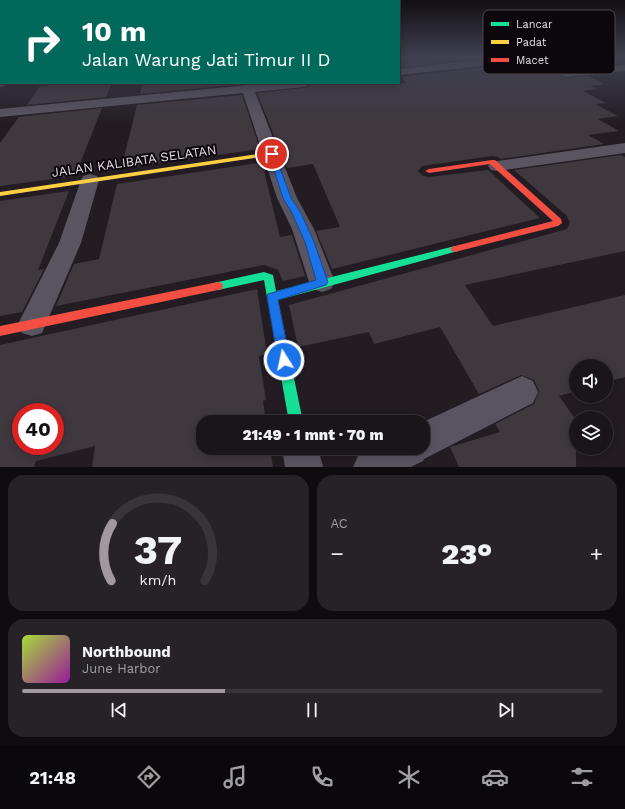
<!DOCTYPE html>
<html lang="id">
<meta charset="utf-8">
<style>
:root{--surface:#1a151a;--page:#272227;--text:#f1f3f6;--muted:#9f9fa2;--line:#383439;--accent:#a198a0}
body{margin:0;font-family:"Work Sans",sans-serif;background:var(--page);color:var(--text);height:100vh;display:flex;flex-direction:column;font-size:15px;white-space:nowrap}
*{box-sizing:border-box;margin:0}
p{font-size:13px;color:var(--muted)}
.icon{flex:none;width:22px;height:22px;fill:none;stroke:currentColor;stroke-width:2;stroke-linecap:round;stroke-linejoin:round}
.map{position:relative;height:467px;overflow:hidden}
.drawer{display:flex;flex-direction:column;gap:8px;padding:8px;background:#0e0c0e;flex:1}
.drawer>*{flex:none}
.banner{position:absolute;left:0px;top:0px;width:400px;height:84px;box-shadow:0 2px 10px #0003,0 0 0 1px var(--line);background:#00695c;color:#fff;overflow:hidden}
.tools{position:absolute;left:569px;top:359px;display:grid;gap:8px}
.tools a{display:grid;place-items:center;width:44px;height:44px;border-radius:50%;background:var(--surface);box-shadow:0 2px 10px #0003,0 0 0 1px var(--line);font-size:20px}
.speed{position:absolute;left:12px;top:403px;display:flex;gap:8px;font-size:20px;font-weight:700;text-align:center}
.speed>*{display:grid;place-content:center;width:52px;height:52px;border-radius:50%;background:var(--surface);box-shadow:0 2px 10px #0003,0 0 0 1px var(--line);line-height:1}
.speed .limit{border:6px solid #d22;background:#fff;color:#111}
.pin{position:absolute;display:grid;place-items:center;width:34px;height:34px;color:#fff;margin:-17px;border:2px solid #fff;border-radius:50%;box-shadow:0 1px 4px #0007}
.me{position:absolute;width:44px;margin:-22px;rotate:350deg;stroke-linejoin:round;filter:drop-shadow(0 0 3px #0008)}
.turn{display:flex;align-items:center;gap:14px;height:84px;padding:0 16px;font-size:18px}
.turn .icon{width:52px;height:52px;stroke-width:2.5}
.turn b{display:block;font-size:28px;line-height:34px}
.big{font-size:30px;font-weight:800;line-height:1.1}
.drawer .tile{flex:1;display:flex;flex-direction:column;justify-content:center;gap:6px;min-width:0;padding:0 14px;border-radius:16px;background:var(--page)}
.drawer .dial{align-items:center;gap:0}
.dial svg{height:104px;overflow:visible;fill:none;stroke:var(--line);stroke-width:7;stroke-linecap:round;text-anchor:middle}
.dial text{fill:var(--text);stroke:none}
.song{display:flex;align-items:center;gap:12px}
.cover{width:48px;height:48px;border-radius:6px;background:linear-gradient(135deg,hsl(80 70% 55%),hsl(300 70% 35%))}
.played{height:4px;border-radius:2px;background:linear-gradient(90deg,var(--accent) 35%,var(--line) 35%)}
.keys{display:flex;justify-content:space-around;direction:ltr}
.heat{display:flex;justify-content:space-between;align-items:center;font-size:22px;direction:ltr}
.drawer .tiles{flex:1;display:grid;gap:8px;grid-template-columns:1fr 1fr}
.tile:last-child{grid-column:span 2}
.trip{position:absolute;left:196px;top:415px;width:234px;height:40px;border-radius:16px;background:var(--surface);box-shadow:0 2px 10px #0003,0 0 0 1px var(--line);font-weight:800;line-height:40px;text-align:center}
.tabs{display:flex;height:64px;justify-content:space-around;align-items:center;background:#0a080a;color:var(--muted)}
.tabs .icon{width:28px;height:28px}
.tabs .current{color:var(--accent)}
.tabs b{font-size:18px;color:var(--text)}
.map>svg:first-child{display:block}
.building{fill:#3f383e;fill-rule:evenodd}
.lines{fill:none;stroke-linecap:round;stroke-linejoin:round}
.street{fill:#595460;fill-rule:evenodd}
.fast{fill:#16e098;fill-rule:evenodd}
.slow{fill:#ffcf43;fill-rule:evenodd}
.jam{fill:#f24e42;fill-rule:evenodd}
.route{fill:#1a73e8;stroke:#114b97}
.labels{text-anchor:middle;dominant-baseline:central;stroke-width:4;stroke-linejoin:round;paint-order:stroke}
.street-label{font-size:13px;fill:#e5dbe4;stroke:#0c070c}
.key{fill:#0c070c;stroke:#4d474d;stroke-width:1}
.key-label{font-size:11px;fill:#e5dbe4}
</style>
<div class="map">
<svg width="625" height="467" viewBox="0 0 625 467">
<rect width="100%" height="100%" fill="#231c23"/>
<g class="building">
<path d="M399 57H488L407 67Z"/>
<path d="M546 57 571 69 561 71 558 74 562 77 566 78 588 76 604 84 590 86 598 89 583 91 606 103 595 104 618 116 598 119 619 131 588 135 604 144 501 159 498 157 492 156 422 166 418 171 423 176 429 177 488 170 540 218 332 269 316 231 340 227 313 164 287 168 257 93 303 88 308 87 310 83H406L401 77 539 61Z"/>
<path d="M75 83H112L106 97 27 105 40 86Z"/>
<path d="M164 83H253L140 94 142 85Z"/>
<path d="M242 95 260 149 121 169 137 105Z"/>
<path d="M102 108 75 176 0 186V143L19 117Z"/>
<path d="M621 155 625 157V251L465 285 493 326 625 295V377L606 382V366H576V391L559 396 576 420V467H459L450 447 500 432 495 424 534 404 539 391 534 380 521 375 479 394 440 327 374 344 369 332 298 347 289 305 567 229 570 222 566 215 514 170Z"/>
<path d="M264 162 267 170 264 171 280 237 292 235 305 276 283 281 278 270 264 265 56 306 74 264 99 259 117 184Z"/>
<path d="M69 191 38 270 44 269 22 312 0 316V201Z"/>
<path d="M257 289 267 354 259 356 266 400 263 401 266 422H203V448H270L273 467H92L95 446 36 461 34 467H0V345ZM21 412H55V446H21Z"/>
</g>
<g class="lines">
<g class="street">
<path d="M505 57H544L539 60 399 75V69Z"/>
<path d="M625 65V71L566 77 562 76 560 74 562 72 566 71Z"/>
<path d="M0 79 1 83H7L5 86 0 87Z"/>
<path d="M269 83H309L307 86 303 87 255 92 297 198 314 229 335 282 331 289 322 292 313 289 309 282 292 229 277 198 243 93 0 117V109Z"/>
<path d="M625 143V153L497 171 491 170 488 166 491 162 497 161Z"/>
<path d="M90 174 97 176 99 180 81 243 42 333 32 336 22 333 18 324 59 243 81 180 83 176Z"/>
<path d="M522 376 533 381 538 392 533 403 424 459 423 461 411 467H353L359 454 371 448H423V422Z"/>
<path d="M282 448H318L323 467H285Z"/>
</g>
<path class="fast" d="M455 246 458 247 460 249 458 251 278 300 303 422H289L264 280 218 290 214 289 213 286 214 283 218 282 264 272 273 275 276 291Z"/>
<path class="slow" d="M272 152 274 153V155L0 196V192Z"/>
<g class="jam">
<path d="M492 160H495L561 219 562 223 558 226 455 252 452 251 450 249 452 247 455 246 553 221 490 164 429 173 425 171 429 169Z"/>
<path d="M218 282 222 283 223 286 222 289 218 290 0 336V326Z"/>
</g>
</g>
<linearGradient id="sky" x2="0" y2="1"><stop stop-color="#130f13"/><stop offset="0.46" stop-color="#3f4050"/><stop offset="1" stop-color="#3f4050" stop-opacity="0"/></linearGradient>
<rect width="625" height="123" fill="url(#sky)"/>
<path class="route" d="M272 152 275 154 291 198 301 213 314 242 328 282 326 285 278 300 290 360 288 364 284 365 279 364 278 360 267 297 268 294 316 280 305 242 292 213 283 198 269 154Z"/>
<g class="labels">
<g class="street-label">
<text transform="translate(134 161) rotate(-8)">JALAN KALIBATA SELATAN</text>
</g>
</g>
<rect x="483" y="10" width="132" height="64" rx="6" class="key"/>
<rect x="491" y="22" width="18" height="4" fill="#16e098"/>
<rect x="491" y="40" width="18" height="4" fill="#ffcf43"/>
<rect x="491" y="58" width="18" height="4" fill="#f24e42"/>
<g class="key-label">
<text x="516" y="28">Lancar</text>
<text x="516" y="46">Padat</text>
<text x="516" y="64">Macet</text>
</g>
</svg>
<div class="tools">
<a><svg class="icon" aria-label="sound" viewBox="0 0 24 24"><path d="M4 9h4l5-4v14l-5-4H4zM17 9q2 3 0 6"/></svg></a>
<a><svg class="icon" aria-label="layers" viewBox="0 0 24 24"><path d="M12 4l9 5-9 5-9-5zM3 14l9 5 9-5"/></svg></a>
</div>
<div class="speed"><div class="limit">40</div></div>
<div class="pin" style="left:272px;top:154px;background:#d93025"><svg class="icon" aria-label="arrive" viewBox="0 0 24 24"><path d="M6 21V4h12l-3 4 3 4H6"/></svg></div>
<svg class="me" style="left:284px;top:360px" viewBox="-20 -20 40 40"><circle r="17" fill="#1a73e8" stroke="#fff" stroke-width="3"/><path d="M0-11L8 9 0 5-8 9z" fill="#fff"/></svg>
<div class="trip">21:49 · 1 mnt · 70 m</div>
<div class="banner">
<div class="turn"><svg class="icon" aria-label="right" viewBox="0 0 24 24"><path d="M7 20v-9h11M14 6l5 5-5 5"/></svg><div><b>10 m</b>Jalan Warung Jati Timur II D</div></div>
</div>
</div>
<section class="drawer">
<div class="tiles">
<div class="tile dial"><svg viewBox="0 0 100 80">
<path d="M14 69A42 42 0 1 1 86 69"/>
<path d="M14 69A42 42 0 0 1 15 25" stroke="#a198a0"/>
<text x="50" y="56" font-size="32" font-weight="700">37</text>
<text x="50" y="72" font-size="11">km/h</text>
</svg></div>
<div class="tile"><p>AC</p>
<div class="heat"><a>−</a><b class="big">23°</b><a>+</a></div>
</div>
<div class="tile">
<div class="song"><i class="cover"></i><div><b>Northbound</b><p>June Harbor</p></div></div>
<div class="played"></div>
<div class="keys"><svg class="icon" aria-label="previous" viewBox="0 0 24 24"><path d="M18 5L8 12l10 7zM5 5v14"/></svg><svg class="icon" aria-label="pause" viewBox="0 0 24 24"><path d="M8 5v14M16 5v14"/></svg><svg class="icon" aria-label="next" viewBox="0 0 24 24"><path d="M6 5l10 7-10 7zM19 5v14"/></svg></div>
</div>
</div>
</section>
<nav class="tabs">
<b>21:48</b>
<svg class="icon current" aria-label="directions" viewBox="0 0 24 24"><path d="M12 3l9 9-9 9-9-9zM9 14v-3h6M13 9l2 2-2 2"/></svg>
<svg class="icon" aria-label="music" viewBox="0 0 24 24"><path d="M9 18V5l10-2v13"/><circle cx="6" cy="18" r="3"/><circle cx="16" cy="16" r="3"/></svg>
<svg class="icon" aria-label="phone" viewBox="0 0 24 24"><path d="M5 4h4l2 5-3 2q2 4 5 5l2-3 5 2v4C11 20 4 13 5 4z"/></svg>
<svg class="icon" aria-label="climate" viewBox="0 0 24 24"><path d="M12 3v18M4 7l16 10M4 17L20 7"/></svg>
<svg class="icon" aria-label="car" viewBox="0 0 24 24"><path d="M5 17H2v-5l4-1 3-4h7l3 4 3 1v5h-3M9 17h6M6 11h13"/><circle cx="7" cy="17" r="2"/><circle cx="17" cy="17" r="2"/></svg>
<svg class="icon" aria-label="filters" viewBox="0 0 24 24"><path d="M4 7h16M4 17h16"/><circle cx="9" cy="7" r="2"/><circle cx="15" cy="17" r="2"/></svg>
</nav>
